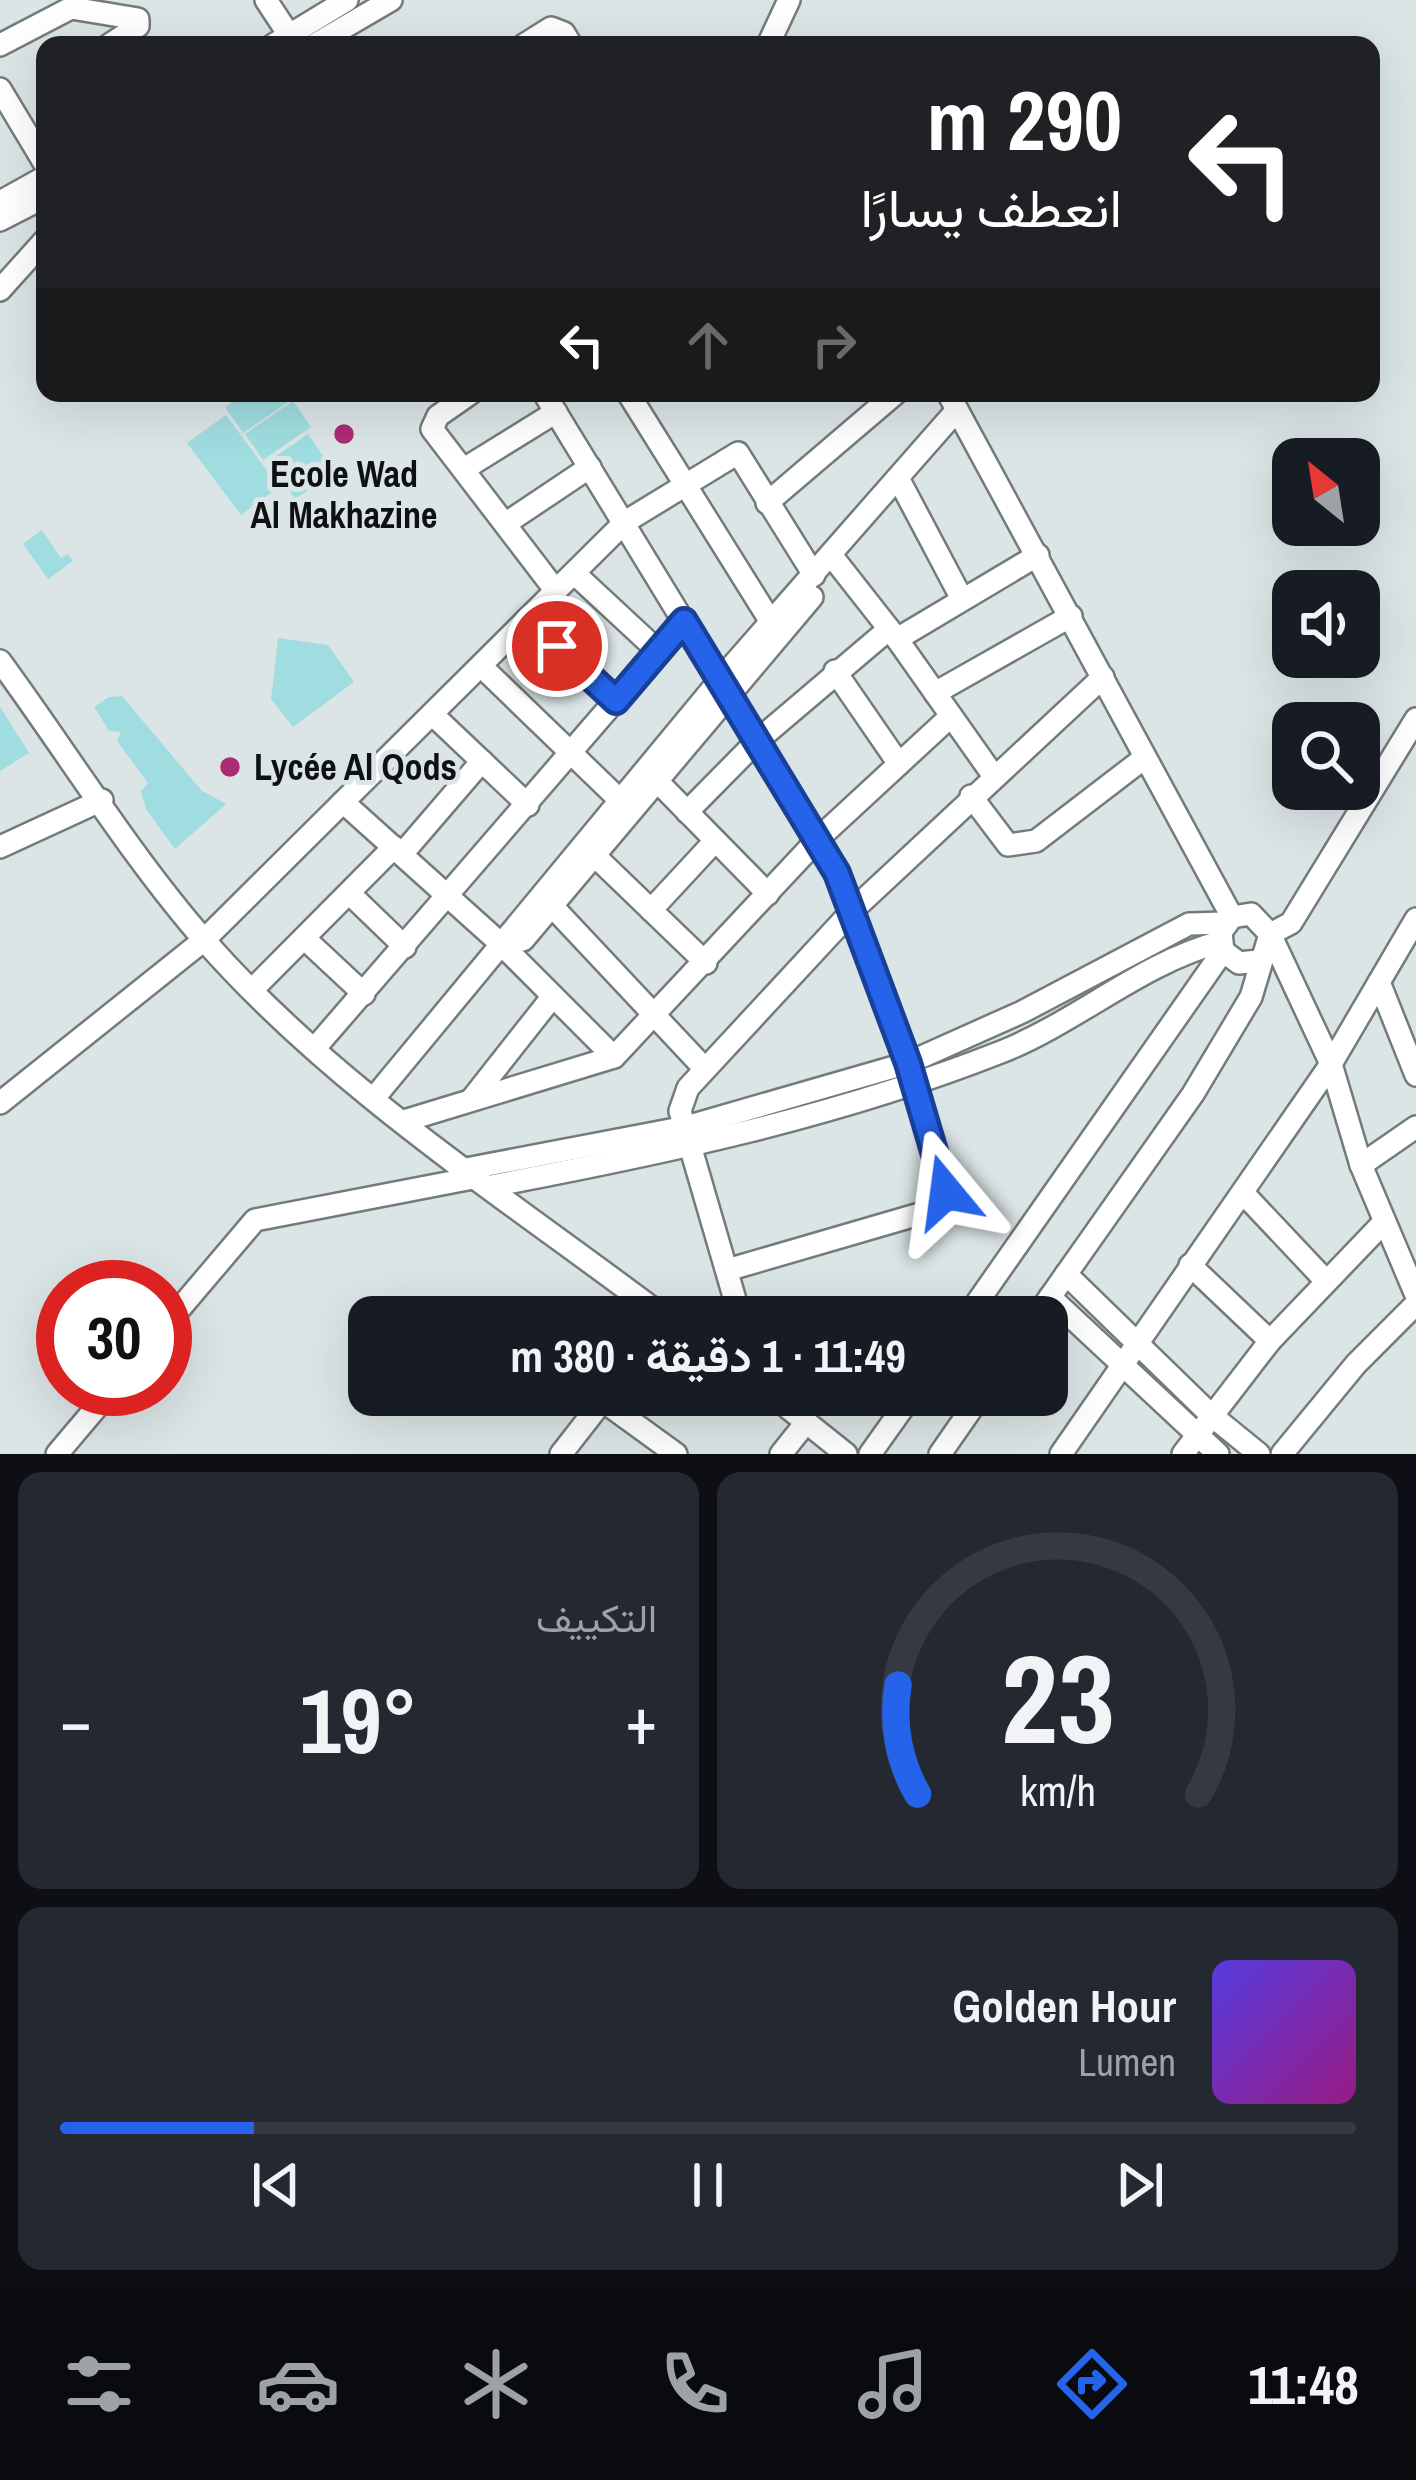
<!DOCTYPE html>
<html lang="ar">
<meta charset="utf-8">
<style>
:root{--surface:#171b24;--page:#242831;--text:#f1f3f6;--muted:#9ea1a6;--line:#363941;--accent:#2563eb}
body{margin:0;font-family:"Archivo Narrow",Vazirmatn,sans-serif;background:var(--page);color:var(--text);direction:rtl;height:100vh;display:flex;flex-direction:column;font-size:45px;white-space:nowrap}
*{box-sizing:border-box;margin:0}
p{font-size:39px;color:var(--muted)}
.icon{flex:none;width:66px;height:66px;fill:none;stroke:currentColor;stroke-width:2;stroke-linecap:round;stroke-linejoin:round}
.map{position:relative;height:1454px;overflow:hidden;direction:ltr}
.drawer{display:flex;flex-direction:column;gap:18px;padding:18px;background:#0d0f14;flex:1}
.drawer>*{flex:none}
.hud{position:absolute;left:36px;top:36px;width:1344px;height:366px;border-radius:24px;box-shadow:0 12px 48px #0002;direction:rtl;background:#202124;color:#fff;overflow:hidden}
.needle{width:78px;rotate:330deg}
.fabs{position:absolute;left:1272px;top:438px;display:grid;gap:24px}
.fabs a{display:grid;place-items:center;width:108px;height:108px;border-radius:24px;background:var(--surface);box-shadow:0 12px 48px #0002;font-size:60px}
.speed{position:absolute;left:36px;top:1260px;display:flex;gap:24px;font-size:60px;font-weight:700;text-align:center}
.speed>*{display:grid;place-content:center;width:156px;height:156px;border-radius:50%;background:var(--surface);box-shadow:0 12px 48px #0002;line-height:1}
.speed .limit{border:18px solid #d22;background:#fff;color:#111}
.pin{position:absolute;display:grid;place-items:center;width:102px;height:102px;color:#fff;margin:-51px;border:6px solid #fff;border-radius:50%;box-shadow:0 3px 12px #0007}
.me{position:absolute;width:132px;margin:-66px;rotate:344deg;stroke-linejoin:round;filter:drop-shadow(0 0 9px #0008)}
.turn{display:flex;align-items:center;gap:42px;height:252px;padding:0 60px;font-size:54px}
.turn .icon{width:156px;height:156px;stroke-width:2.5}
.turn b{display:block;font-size:84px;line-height:102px}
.lanes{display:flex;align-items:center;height:114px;padding:0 60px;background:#0003;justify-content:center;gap:60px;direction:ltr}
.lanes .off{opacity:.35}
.big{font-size:90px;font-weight:700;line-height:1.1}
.drawer .tile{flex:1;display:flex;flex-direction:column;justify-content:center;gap:18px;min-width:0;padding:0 42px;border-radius:24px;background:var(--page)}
.drawer .dial{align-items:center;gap:0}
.dial svg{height:312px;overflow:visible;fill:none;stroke:var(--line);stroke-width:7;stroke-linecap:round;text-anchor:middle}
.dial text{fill:var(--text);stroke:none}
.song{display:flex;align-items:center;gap:36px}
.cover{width:144px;height:144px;border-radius:18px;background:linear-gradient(135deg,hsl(250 70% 55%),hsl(310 70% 35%))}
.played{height:12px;border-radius:6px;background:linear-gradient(90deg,var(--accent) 15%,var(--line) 15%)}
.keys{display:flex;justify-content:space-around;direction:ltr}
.heat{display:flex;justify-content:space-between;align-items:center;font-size:66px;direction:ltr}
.drawer .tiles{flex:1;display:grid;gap:18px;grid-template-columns:1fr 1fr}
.tile:last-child{grid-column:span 2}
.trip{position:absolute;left:348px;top:1296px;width:720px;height:120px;border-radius:24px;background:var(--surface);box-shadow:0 12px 48px #0002;font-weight:700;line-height:120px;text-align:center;direction:rtl}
.dock{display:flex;height:192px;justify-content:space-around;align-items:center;background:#090b0e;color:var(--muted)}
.dock .icon{width:84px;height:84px}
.dock .active{color:var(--accent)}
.dock b{font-size:54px;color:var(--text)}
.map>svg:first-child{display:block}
.green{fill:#a0dde0}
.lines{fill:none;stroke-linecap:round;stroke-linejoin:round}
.minor-casing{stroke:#737b7b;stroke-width:26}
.minor{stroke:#fff;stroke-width:21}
.route-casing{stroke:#184099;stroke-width:30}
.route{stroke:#2563eb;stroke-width:21}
.poi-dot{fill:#ad2b75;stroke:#dce5e6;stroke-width:4.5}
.labels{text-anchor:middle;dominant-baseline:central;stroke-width:10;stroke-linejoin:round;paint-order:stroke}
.poi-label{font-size:36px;font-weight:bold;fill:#0e1111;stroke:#dce5e6}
</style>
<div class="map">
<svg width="1416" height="1454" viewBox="0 0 1416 1454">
<rect width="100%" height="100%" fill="#dce5e6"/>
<g class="green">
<path d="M245 393H286L291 400 243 433 225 407Z"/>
<path d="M293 401 311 427 263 460 245 434Z"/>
<path d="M226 415 279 487 241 515 187 443Z"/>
<path d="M308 434 334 472 295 499 269 461Z"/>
<path d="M42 530 61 558 68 554 73 561 48 579 23 544Z"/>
<path d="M278 638 328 645 354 682 293 727 271 699Z"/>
<path d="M122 696 202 791 226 804 175 849 146 809 141 791 148 783 117 741 121 732 109 731 94 707 109 697Z"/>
<path d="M0 707 29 753 0 771Z"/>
</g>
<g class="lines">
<g class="minor-casing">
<g id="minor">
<path d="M266 0 295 44"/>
<path d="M0 45 71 8 138 19V26L109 45"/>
<path d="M273 45 347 0"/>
<path d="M314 45 391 0"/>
<path d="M524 45 551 28 564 33 571 45"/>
<path d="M768 45 789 0"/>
<path d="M0 89 45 164"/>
<path d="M0 202 45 177"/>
<path d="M0 220 45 197"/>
<path d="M0 290 45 240"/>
<path d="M471 393 438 416 432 429 556 591"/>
<path d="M544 393 837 873 908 1063 946 1186 941 1204 923 1213 727 1270"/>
<path d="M628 393 771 622"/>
<path d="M948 393 1232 917"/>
<path d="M464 469 556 412"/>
<path d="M898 478 962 599"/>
<path d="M767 503 896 393"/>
<path d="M505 524 590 467"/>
<path d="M831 555 897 639 1038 555"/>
<path d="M574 573 658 651"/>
<path d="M527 619 616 701"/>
<path d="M897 639 993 775"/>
<path d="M0 661C66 751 132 858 205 941 335 1089 508 1199 664 1317"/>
<path d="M481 666 627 807"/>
<path d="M835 671 899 764"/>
<path d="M935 693 1071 616"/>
<path d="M432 714 528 805"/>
<path d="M659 783 768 894"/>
<path d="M971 796 1008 845 1036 841 1143 759"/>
<path d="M343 802 501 944 614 1057"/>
<path d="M687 812 757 741 889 629"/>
<path d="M0 847 102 800"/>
<path d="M402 854 482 761"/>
<path d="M595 856 706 963"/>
<path d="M349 893 405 947"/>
<path d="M552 906 705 1069"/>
<path d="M651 910 715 841"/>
<path d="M1270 934 1291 923 1416 719"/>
<path d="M1271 936 1331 1064 1361 1165 1416 1295"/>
<path d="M304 938 364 994"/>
<path d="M523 940 812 597"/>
<path d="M1379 982 1416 1075"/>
<path d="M253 989 394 847"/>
<path d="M315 1048 684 621"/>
<path d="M374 1098 719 681 957 410"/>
<path d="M471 1100 553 996"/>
<path d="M0 1103 204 940 625 522 738 453 814 575"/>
<path d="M404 1121 614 1057 819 838 951 716"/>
<path d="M1361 1165 1416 1127"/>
<path d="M466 1169 686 1127 908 1063 1022 1012 1189 924 1225 923"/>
<path d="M491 1186C665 1153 836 1117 1001 1052 1077 1022 1141 963 1220 942"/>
<path d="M1243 1193 1325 1280"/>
<path d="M1190 1265 1270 1341"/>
<path d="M1066 1274 1211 1415 1259 1454"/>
<path d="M1050 1297 1218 1454"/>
<path d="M740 1317 680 1111 688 1088 853 910 1103 677"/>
<path d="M967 1317 1223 951"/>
<path d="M1036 1317 1193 1094 1251 997 1270 934 1251 914 1232 917 1221 932 1223 951 1239 963 1258 961"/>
<path d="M165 1326 255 1220 478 1177"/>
<path d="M772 1395 846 1454"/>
<path d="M603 1401 676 1454"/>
<path d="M57 1454 112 1389"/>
<path d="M561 1454 607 1395"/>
<path d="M781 1454 804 1425"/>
<path d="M870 1454 912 1395"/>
<path d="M940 1454 981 1395"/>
<path d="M1061 1454 1331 1064 1416 919"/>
<path d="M1183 1454 1270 1341 1384 1222"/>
<path d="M1282 1454 1356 1364 1416 1304"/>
</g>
</g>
<use href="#minor" class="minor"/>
</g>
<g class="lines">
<g class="route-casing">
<path id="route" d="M557 646 616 701 684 621 837 873 908 1063 946 1192"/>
</g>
<use href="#route" class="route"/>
</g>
<g class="poi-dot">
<circle cx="344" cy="434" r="12"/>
<circle cx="230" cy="767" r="12"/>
</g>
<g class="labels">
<g class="poi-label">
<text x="344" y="474">Ecole Wad<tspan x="344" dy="41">Al Makhazine</tspan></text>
<text x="254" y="767" text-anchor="start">Lycée Al Qods</text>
</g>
</g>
</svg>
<div class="fabs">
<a><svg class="needle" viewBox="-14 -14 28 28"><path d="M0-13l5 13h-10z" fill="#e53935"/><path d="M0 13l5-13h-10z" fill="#9ea1a6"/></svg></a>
<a><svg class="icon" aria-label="sound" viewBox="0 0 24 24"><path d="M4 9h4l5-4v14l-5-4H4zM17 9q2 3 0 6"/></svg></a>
<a><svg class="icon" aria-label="search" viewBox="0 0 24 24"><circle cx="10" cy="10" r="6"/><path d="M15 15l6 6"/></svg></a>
</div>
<div class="speed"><div class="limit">30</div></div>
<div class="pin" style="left:557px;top:646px;background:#d93025"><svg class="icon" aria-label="arrive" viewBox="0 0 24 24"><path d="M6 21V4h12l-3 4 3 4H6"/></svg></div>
<svg class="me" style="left:946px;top:1192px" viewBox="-20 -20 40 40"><path d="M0-17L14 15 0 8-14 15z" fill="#2563eb" stroke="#fff" stroke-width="4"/></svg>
<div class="trip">11:49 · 1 دقيقة · 380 m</div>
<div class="hud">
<div class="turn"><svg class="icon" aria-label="left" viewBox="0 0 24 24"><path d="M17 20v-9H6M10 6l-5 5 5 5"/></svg><div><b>290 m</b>انعطف يسارًا</div></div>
<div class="lanes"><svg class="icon" aria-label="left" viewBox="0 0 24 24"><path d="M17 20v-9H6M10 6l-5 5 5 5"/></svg><svg class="icon off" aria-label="ahead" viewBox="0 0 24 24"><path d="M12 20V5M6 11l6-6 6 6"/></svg><svg class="icon off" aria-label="right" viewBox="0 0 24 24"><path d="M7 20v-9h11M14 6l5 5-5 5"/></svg></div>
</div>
</div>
<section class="drawer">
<div class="tiles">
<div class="tile dial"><svg viewBox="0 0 100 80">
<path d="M14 69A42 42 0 1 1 86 69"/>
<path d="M14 69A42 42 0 0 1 9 41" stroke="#2563eb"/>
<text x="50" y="56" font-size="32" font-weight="700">23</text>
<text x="50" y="72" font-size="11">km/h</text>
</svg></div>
<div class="tile"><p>التكييف</p>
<div class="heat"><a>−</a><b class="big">19°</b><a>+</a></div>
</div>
<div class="tile">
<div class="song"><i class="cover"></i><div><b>Golden Hour</b><p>Lumen</p></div></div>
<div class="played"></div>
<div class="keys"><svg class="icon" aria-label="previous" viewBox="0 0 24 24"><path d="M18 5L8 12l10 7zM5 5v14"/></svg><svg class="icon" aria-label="pause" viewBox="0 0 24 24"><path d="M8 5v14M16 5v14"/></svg><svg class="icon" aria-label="next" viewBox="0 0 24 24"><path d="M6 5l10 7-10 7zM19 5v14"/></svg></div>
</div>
</div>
</section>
<nav class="dock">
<b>11:48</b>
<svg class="icon active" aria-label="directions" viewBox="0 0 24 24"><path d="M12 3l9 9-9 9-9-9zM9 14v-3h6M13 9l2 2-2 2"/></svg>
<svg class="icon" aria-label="music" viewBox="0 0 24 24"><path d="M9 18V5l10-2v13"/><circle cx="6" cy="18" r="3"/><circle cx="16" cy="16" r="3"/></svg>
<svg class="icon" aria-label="phone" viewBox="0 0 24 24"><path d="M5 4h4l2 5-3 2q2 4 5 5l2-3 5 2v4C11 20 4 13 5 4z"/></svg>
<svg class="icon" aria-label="climate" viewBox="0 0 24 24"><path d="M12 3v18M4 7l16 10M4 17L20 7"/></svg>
<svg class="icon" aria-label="car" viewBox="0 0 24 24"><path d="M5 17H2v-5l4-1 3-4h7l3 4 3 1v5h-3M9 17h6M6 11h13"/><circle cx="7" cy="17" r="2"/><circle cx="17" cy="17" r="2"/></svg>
<svg class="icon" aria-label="filters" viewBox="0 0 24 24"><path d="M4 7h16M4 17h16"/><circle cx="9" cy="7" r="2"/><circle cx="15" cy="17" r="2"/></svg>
</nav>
